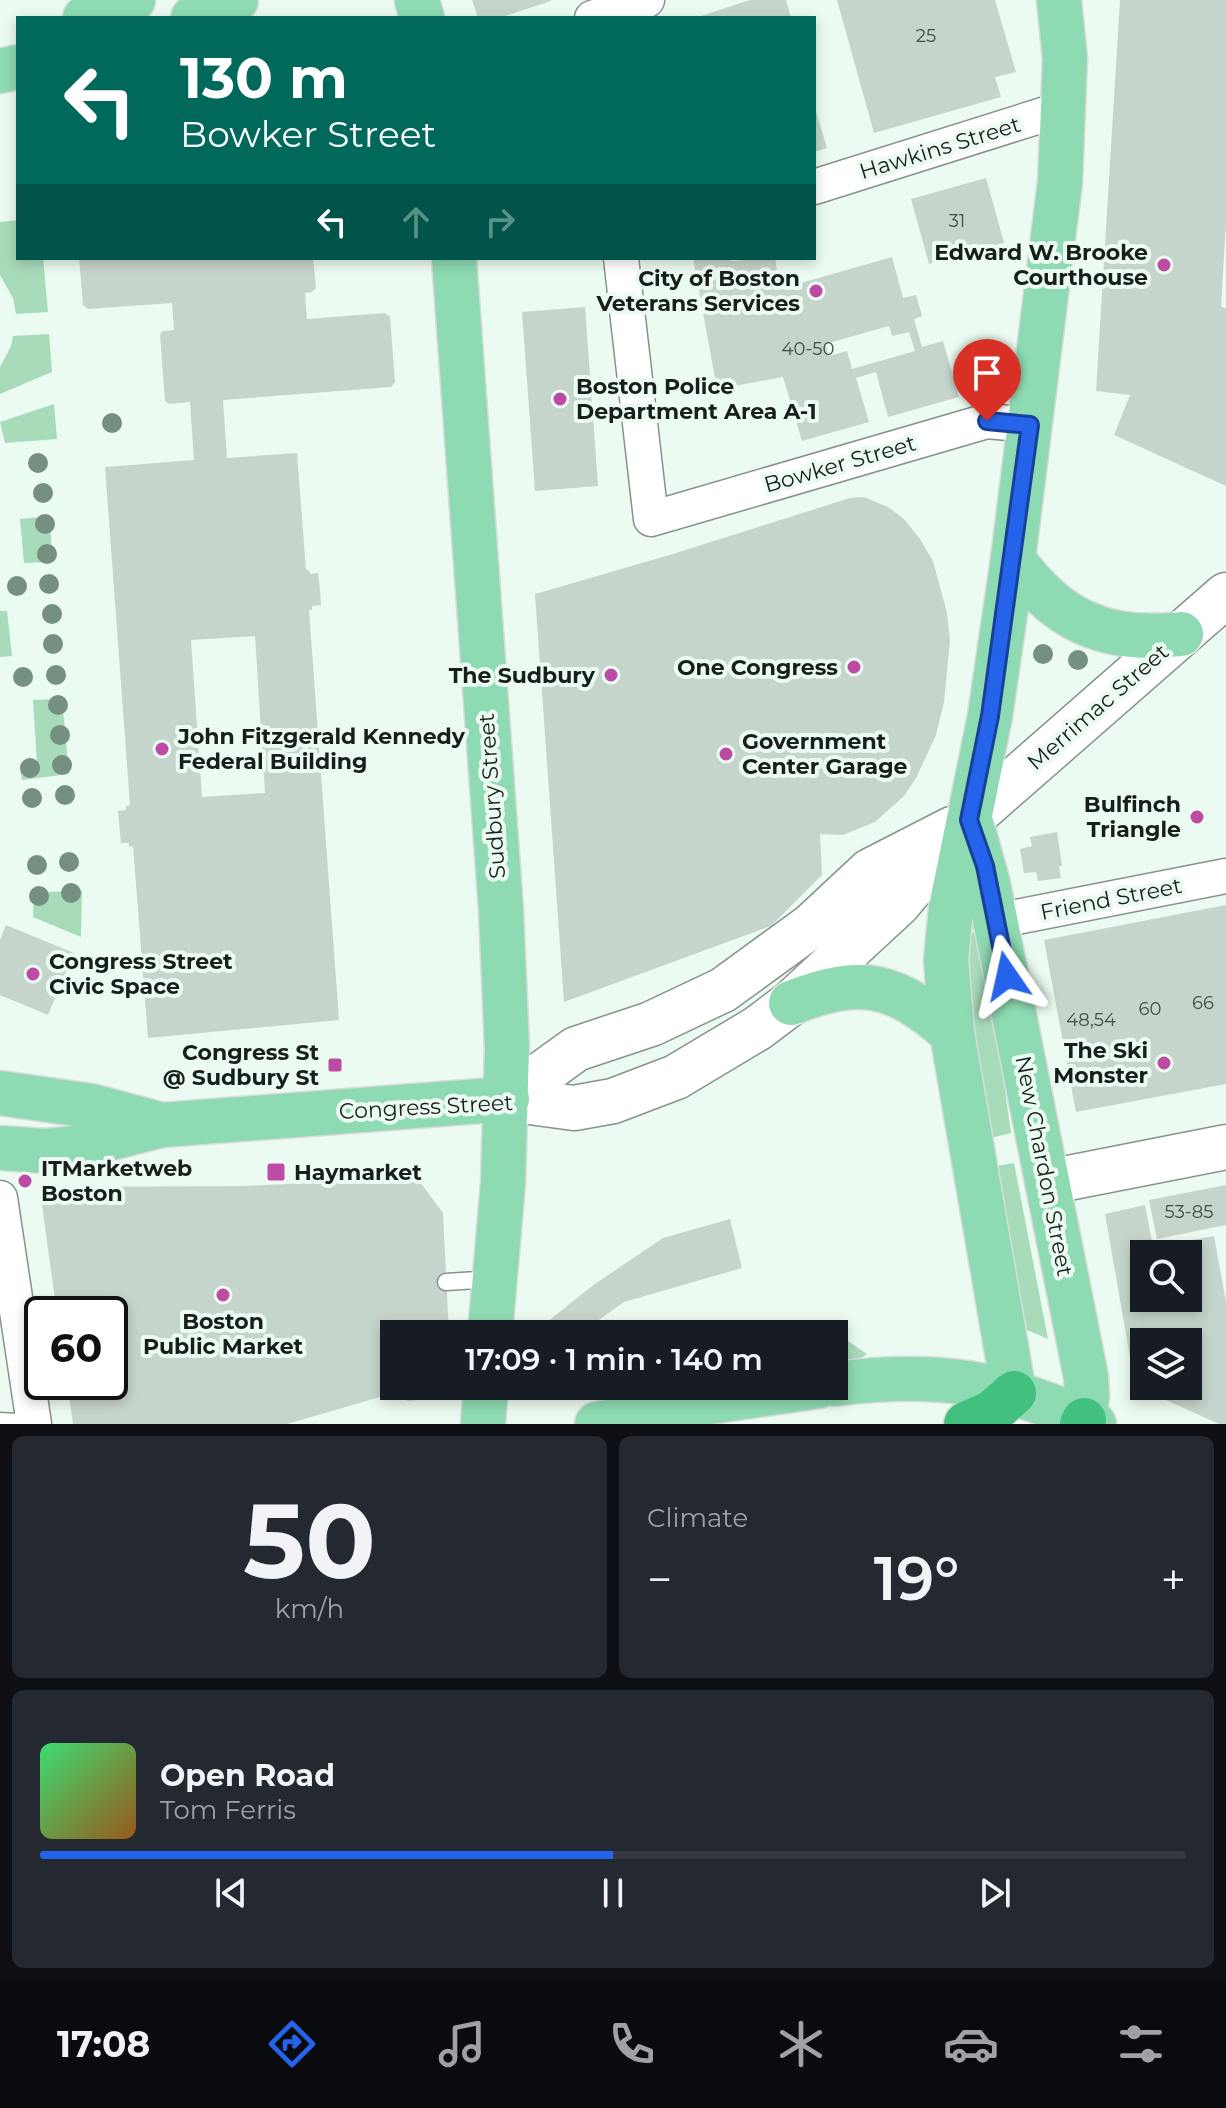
<!DOCTYPE html>
<meta charset="utf-8">
<style>
:root{--surface:#171b24;--page:#242831;--text:#f1f3f6;--muted:#9ea1a6;--line:#363941;--accent:#2563eb}
body{margin:0;font-family:Montserrat,sans-serif;background:var(--page);color:var(--text);height:100vh;display:flex;flex-direction:column;font-size:30px;white-space:nowrap}
*{box-sizing:border-box;margin:0}
p{font-size:26px;color:var(--muted)}
.icon{flex:none;width:44px;height:44px;fill:none;stroke:currentColor;stroke-width:2;stroke-linecap:round;stroke-linejoin:round}
.map{position:relative;height:1424px;overflow:hidden}
.details{display:flex;flex-direction:column;gap:12px;padding:12px;background:#0d0f14;flex:1}
.details>*{flex:none}
.guide{position:absolute;left:16px;top:16px;width:800px;height:244px;border-radius:0px;box-shadow:0 4px 12px #0003;background:#00695c;color:#fff;overflow:hidden}
.tools{position:absolute;left:1130px;top:1240px;display:grid;gap:16px}
.tools a{display:grid;place-items:center;width:72px;height:72px;border-radius:0px;background:var(--surface);box-shadow:0 4px 12px #0003;font-size:40px}
.speed{position:absolute;left:24px;top:1296px;display:flex;gap:16px;font-size:40px;font-weight:700;text-align:center}
.speed>*{display:grid;place-content:center;width:104px;height:104px;border-radius:50%;background:var(--surface);box-shadow:0 4px 12px #0003;line-height:1}
.speed .limit{border:4px solid #111;border-radius:12px;background:#fff;color:#111}
.pin{position:absolute;display:grid;place-items:center;width:68px;height:68px;color:#fff;margin:-82px -34px;border-radius:50% 50% 50% 0;rotate:-45deg;box-shadow:0 0 8px #0007}
.pin .icon{rotate:45deg}
.me{position:absolute;width:88px;margin:-44px;rotate:349deg;stroke-linejoin:round;filter:drop-shadow(0 0 6px #0008)}
.turn{display:flex;align-items:center;gap:28px;height:168px;padding:0 32px;font-size:36px}
.turn .icon{width:104px;height:104px;stroke-width:2.5}
.turn b{display:block;font-size:56px;line-height:68px}
.lanes{display:flex;align-items:center;height:76px;padding:0 32px;background:#0003;justify-content:center;gap:40px;direction:ltr}
.lanes .off{opacity:.35}
.big{font-size:60px;font-weight:600;line-height:1.1}
.details .tile{flex:1;display:flex;flex-direction:column;justify-content:center;gap:12px;min-width:0;padding:0 28px;border-radius:12px;background:var(--page)}
.details .dial{align-items:center;gap:0}
.dial b{font-size:104px;line-height:1}
.song{display:flex;align-items:center;gap:24px}
.cover{width:96px;height:96px;border-radius:12px;background:linear-gradient(135deg,hsl(140 70% 55%),hsl(30 70% 35%))}
.played{height:8px;border-radius:4px;background:linear-gradient(90deg,var(--accent) 50%,var(--line) 50%)}
.keys{display:flex;justify-content:space-around;direction:ltr}
.heat{display:flex;justify-content:space-between;align-items:center;font-size:44px;direction:ltr}
.details .tiles{flex:1;display:grid;gap:12px;grid-template-columns:1fr 1fr}
.tile:last-child{grid-column:span 2}
.trip{position:absolute;left:380px;top:1320px;width:468px;height:80px;border-radius:0px;background:var(--surface);box-shadow:0 4px 12px #0003;font-weight:600;line-height:80px;text-align:center}
.tabs{display:flex;height:128px;justify-content:space-around;align-items:center;background:#090b0e;color:var(--muted)}
.tabs .icon{width:56px;height:56px}
.tabs .selected{color:var(--accent)}
.tabs b{font-size:36px;color:var(--text)}
.map>svg:first-child{display:block}
.green{fill:#a8dbba}
.building{fill:#c6d5cb;fill-rule:evenodd}
.lines{fill:none;stroke-linecap:round;stroke-linejoin:round}
.service-casing{stroke:#85938a;stroke-width:19}
.minor-casing{stroke:#85938a;stroke-width:37}
.secondary-casing{stroke:#85938a;stroke-width:47}
.primary-casing{stroke:#dadbda;stroke-width:47}
.motorway-casing{stroke:#dadbda;stroke-width:47}
.service{stroke:#fff;stroke-width:16}
.minor{stroke:#fff;stroke-width:34}
.secondary{stroke:#fff;stroke-width:44}
.primary{stroke:#8edab2;stroke-width:44}
.motorway{stroke:#42c17e;stroke-width:44}
.tree{fill:#758f80}
.route-casing{stroke:#184099;stroke-width:20}
.route{stroke:#2563eb;stroke-width:14}
.poi-dot{fill:#bd4ba6;stroke:#ebfbf1;stroke-width:3}
.labels{text-anchor:middle;dominant-baseline:central;stroke-width:8;stroke-linejoin:round;paint-order:stroke}
.number-label{font-size:18px;fill:#444c46}
.street-label{font-size:22px;fill:#181e1a;stroke:#ebfbf1}
.poi-label{font-size:22px;font-weight:bold;fill:#181e1a;stroke:#ebfbf1;text-anchor:end}
</style>
<div class="map">
<svg width="1226" height="1424" viewBox="0 0 1226 1424">
<rect width="100%" height="100%" fill="#ebfbf1"/>
<g class="green">
<path d="M18 220V258H43L48 312 16 314 13 298 0 275V222Z"/>
<path d="M49 334 52 372 0 394V367L11 346 13 336Z"/>
<path d="M54 404 57 439 5 443 0 422Z"/>
<path d="M50 516 52 562 24 563 20 519Z"/>
<path d="M0 611H7L12 656 0 657Z"/>
<path d="M62 699 69 774 22 780 20 767 37 763 33 700Z"/>
<path d="M82 890 81 937 33 917 34 893Z"/>
<path d="M979 931 989 977 1011 1133 987 1139 968 988 967 947 970 933Z"/>
<path d="M1014 1163 1048 1339 1027 1330 996 1166Z"/>
<path d="M834 1338 848 1341 867 1354 861 1358 834 1361Z"/>
</g>
<g class="building">
<path d="M472 0H551V1L499 18H478Z"/>
<path d="M750 0H786L791 18H695Z"/>
<path d="M837 0H995L1016 72 995 77 1001 97 874 133Z"/>
<path d="M1120 0H1226V223L1221 306 1226 309V486L1114 435 1130 395 1096 391Z"/>
<path d="M814 105 827 148 814 152Z"/>
<path d="M986 178 1004 243 929 264 911 199Z"/>
<path d="M892 257 903 298 916 295 922 316 914 319 922 347 943 341 959 397 888 417 876 372 856 378 869 422 802 441 783 377 717 389 693 258H731V261L775 258 780 289ZM889 326 892 336 909 332 915 351 852 369 847 351 829 356 825 344Z"/>
<path d="M79 258H313L316 288 312 292 305 293 307 319 385 313 390 317 395 382 391 387 223 400 227 458 297 453 306 570H309L310 574 318 573 320 589 321 605 312 606V610H309L339 1020 148 1038 133 846 129 847V843H121L118 811 126 810V806L130 805 105 467 194 460 190 402 169 404 165 401 160 334 163 331 174 330 172 303 88 309 83 305ZM255 636 265 793 202 797 191 640Z"/>
<path d="M585 307 598 486 535 491 522 312Z"/>
<path d="M864 497 888 507 904 519 920 539 933 561 947 613 950 641 944 702 936 735 916 778 904 796 875 822 843 835 820 834 822 875 771 926 564 1002 535 594 673 554 850 498Z"/>
<path d="M1057 832 1062 866H1059L1061 878 1038 881 1036 872 1024 873 1020 849 1032 846 1030 837Z"/>
<path d="M1226 905V1084L1076 1112 1044 940Z"/>
<path d="M6 925 74 953 48 1015 0 995V940Z"/>
<path d="M417 1178 443 1213 449 1334H394V1386H438L426 1399 408 1401 394 1393 287 1424H73L67 1382H110V1314H57L42 1205 43 1196 49 1189 57 1187 244 1186Z"/>
<path d="M1226 1185V1225L1157 1239 1149 1200Z"/>
<path d="M1145 1205 1153 1247 1214 1236 1226 1302V1424H1219L1135 1386 1105 1214ZM1144 1254H1188V1298H1144ZM1144 1342H1188V1386H1144Z"/>
<path d="M730 1219 742 1268 624 1302 579 1334H532L592 1286 663 1238Z"/>
</g>
<g class="lines">
<g class="service-casing">
<g id="service">
<path d="M446 1282 493 1279"/>
<path d="M0 1421 33 1423"/>
</g>
</g>
<g class="minor-casing">
<g id="minor">
<path d="M592 18 647 0"/>
<path d="M814 187 1065 108"/>
<path d="M621 258 651 519 987 421 1030 425"/>
<path d="M996 921 1226 876"/>
<path d="M0 1198 34 1424"/>
</g>
</g>
<g class="secondary-casing">
<g id="secondary">
<path d="M507 1099 574 1108 613 1101 676 1077 758 1028 791 1003 898 904 969 820 1226 595"/>
<path d="M507 1099 576 1049 651 1024 723 990 811 926 870 871 952 829"/>
<path d="M1048 1182 1226 1147"/>
</g>
</g>
<g class="primary-casing">
<g id="primary">
<path d="M417 0 422 18"/>
<path d="M85 18 133 0"/>
<path d="M193 18 236 0"/>
<path d="M0 71 18 67"/>
<path d="M454 258 501 910 507 1048 503 1183 490 1334"/>
<path d="M1013 559C1057 621 1106 643 1181 634"/>
<path d="M972 826 988 884 1086 1377 1087 1397 1084 1420"/>
<path d="M791 1003C861 975 895 983 952 1033"/>
<path d="M0 1093 91 1106 162 1125"/>
<path d="M0 1148 46 1151 68 1149 162 1125 507 1099"/>
<path d="M834 1384C937 1371 1000 1381 1094 1424"/>
<path d="M1014 1393 952 1033 946 960 951 908 990 716 1013 559 1060 182 1065 59 1059 0"/>
<path d="M483 1424 486 1386"/>
<path d="M597 1424 709 1402 819 1386"/>
</g>
</g>
<g class="motorway-casing">
<g id="motorway">
<path d="M966 1424 991 1413 1014 1393"/>
<path d="M1082 1424 1084 1420"/>
</g>
</g>
<use href="#service" class="service"/>
<use href="#minor" class="minor"/>
<use href="#secondary" class="secondary"/>
<use href="#primary" class="primary"/>
<use href="#motorway" class="motorway"/>
</g>
<g class="tree">
<circle cx="112" cy="423" r="10"/>
<circle cx="38" cy="463" r="10"/>
<circle cx="43" cy="493" r="10"/>
<circle cx="45" cy="524" r="10"/>
<circle cx="47" cy="554" r="10"/>
<circle cx="49" cy="584" r="10"/>
<circle cx="17" cy="586" r="10"/>
<circle cx="52" cy="614" r="10"/>
<circle cx="53" cy="644" r="10"/>
<circle cx="1043" cy="654" r="10"/>
<circle cx="1078" cy="660" r="10"/>
<circle cx="56" cy="675" r="10"/>
<circle cx="23" cy="677" r="10"/>
<circle cx="58" cy="705" r="10"/>
<circle cx="60" cy="735" r="10"/>
<circle cx="62" cy="765" r="10"/>
<circle cx="30" cy="768" r="10"/>
<circle cx="65" cy="795" r="10"/>
<circle cx="32" cy="798" r="10"/>
<circle cx="69" cy="862" r="10"/>
<circle cx="37" cy="865" r="10"/>
<circle cx="71" cy="893" r="10"/>
<circle cx="39" cy="896" r="10"/>
</g>
<g class="lines">
<g class="route-casing">
<path id="route" d="M987 421 1030 425 990 716 969 820 985 866 1007 976"/>
</g>
<use href="#route" class="route"/>
</g>
<g class="poi-dot">
<circle cx="1164" cy="265" r="8"/>
<circle cx="816" cy="291" r="8"/>
<circle cx="560" cy="399" r="8"/>
<circle cx="854" cy="667" r="8"/>
<circle cx="611" cy="675" r="8"/>
<circle cx="162" cy="749" r="8"/>
<circle cx="726" cy="754" r="8"/>
<circle cx="1197" cy="817" r="8"/>
<circle cx="33" cy="974" r="8"/>
<circle cx="1164" cy="1063" r="8"/>
<rect x="327" y="1057" width="16" height="16" rx="4"/>
<rect x="266" y="1162" width="20" height="20" rx="4"/>
<circle cx="25" cy="1181" r="8"/>
<circle cx="223" cy="1295" r="8"/>
</g>
<g class="labels">
<g class="number-label">
<text x="926" y="36">25</text>
<text x="957" y="221">31</text>
<text x="808" y="349">40-50</text>
<text x="1203" y="1003">66</text>
<text x="1150" y="1009">60</text>
<text x="1091" y="1020">48,54</text>
<text x="1189" y="1212">53-85</text>
</g>
<g class="street-label">
<text transform="translate(940 148) rotate(-17)">Hawkins Street</text>
<text transform="translate(840 464) rotate(-16)">Bowker Street</text>
<text transform="translate(1098 707) rotate(-41)">Merrimac Street</text>
<text transform="translate(492 796) rotate(-94)">Sudbury Street</text>
<text transform="translate(1111 899) rotate(-11)">Friend Street</text>
<text transform="translate(426 1107) rotate(-3)">Congress Street</text>
<text transform="translate(1044 1166) rotate(79)">New Chardon Street</text>
</g>
<g class="poi-label">
<text x="1148" y="252">Edward W. Brooke<tspan x="1148" dy="25">Courthouse</tspan></text>
<text x="800" y="278">City of Boston<tspan x="800" dy="25">Veterans Services</tspan></text>
<text x="576" y="386" text-anchor="start">Boston Police<tspan x="576" dy="25">Department Area A-1</tspan></text>
<text x="838" y="667">One Congress</text>
<text x="595" y="675">The Sudbury</text>
<text x="178" y="736" text-anchor="start">John Fitzgerald Kennedy<tspan x="178" dy="25">Federal Building</tspan></text>
<text x="742" y="741" text-anchor="start">Government<tspan x="742" dy="25">Center Garage</tspan></text>
<text x="1181" y="804">Bulfinch<tspan x="1181" dy="25">Triangle</tspan></text>
<text x="49" y="961" text-anchor="start">Congress Street<tspan x="49" dy="25">Civic Space</tspan></text>
<text x="1148" y="1050">The Ski<tspan x="1148" dy="25">Monster</tspan></text>
<text x="319" y="1052">Congress St<tspan x="319" dy="25">@ Sudbury St</tspan></text>
<text x="41" y="1168" text-anchor="start">ITMarketweb<tspan x="41" dy="25">Boston</tspan></text>
<text x="294" y="1172" text-anchor="start">Haymarket</text>
<text x="223" y="1321" text-anchor="middle">Boston<tspan x="223" dy="25">Public Market</tspan></text>
</g>
</g>
</svg>
<div class="tools">
<a><svg class="icon" aria-label="search" viewBox="0 0 24 24"><circle cx="10" cy="10" r="6"/><path d="M15 15l6 6"/></svg></a>
<a><svg class="icon" aria-label="layers" viewBox="0 0 24 24"><path d="M12 4l9 5-9 5-9-5zM3 14l9 5 9-5"/></svg></a>
</div>
<div class="speed"><div class="limit">60</div></div>
<div class="pin" style="left:987px;top:421px;background:#d93025"><svg class="icon" aria-label="arrive" viewBox="0 0 24 24"><path d="M6 21V4h12l-3 4 3 4H6"/></svg></div>
<svg class="me" style="left:1007px;top:976px" viewBox="-20 -20 40 40"><path d="M0-17L14 15 0 8-14 15z" fill="#2563eb" stroke="#fff" stroke-width="4"/></svg>
<div class="trip">17:09 · 1 min · 140 m</div>
<div class="guide">
<div class="turn"><svg class="icon" aria-label="left" viewBox="0 0 24 24"><path d="M17 20v-9H6M10 6l-5 5 5 5"/></svg><div><b>130 m</b>Bowker Street</div></div>
<div class="lanes"><svg class="icon" aria-label="left" viewBox="0 0 24 24"><path d="M17 20v-9H6M10 6l-5 5 5 5"/></svg><svg class="icon off" aria-label="ahead" viewBox="0 0 24 24"><path d="M12 20V5M6 11l6-6 6 6"/></svg><svg class="icon off" aria-label="right" viewBox="0 0 24 24"><path d="M7 20v-9h11M14 6l5 5-5 5"/></svg></div>
</div>
</div>
<section class="details">
<div class="tiles">
<div class="tile dial"><b>50</b><p>km/h</p></div>
<div class="tile"><p>Climate</p>
<div class="heat"><a>−</a><b class="big">19°</b><a>+</a></div>
</div>
<div class="tile">
<div class="song"><i class="cover"></i><div><b>Open Road</b><p>Tom Ferris</p></div></div>
<div class="played"></div>
<div class="keys"><svg class="icon" aria-label="previous" viewBox="0 0 24 24"><path d="M18 5L8 12l10 7zM5 5v14"/></svg><svg class="icon" aria-label="pause" viewBox="0 0 24 24"><path d="M8 5v14M16 5v14"/></svg><svg class="icon" aria-label="next" viewBox="0 0 24 24"><path d="M6 5l10 7-10 7zM19 5v14"/></svg></div>
</div>
</div>
</section>
<nav class="tabs">
<b>17:08</b>
<svg class="icon selected" aria-label="directions" viewBox="0 0 24 24"><path d="M12 3l9 9-9 9-9-9zM9 14v-3h6M13 9l2 2-2 2"/></svg>
<svg class="icon" aria-label="music" viewBox="0 0 24 24"><path d="M9 18V5l10-2v13"/><circle cx="6" cy="18" r="3"/><circle cx="16" cy="16" r="3"/></svg>
<svg class="icon" aria-label="phone" viewBox="0 0 24 24"><path d="M5 4h4l2 5-3 2q2 4 5 5l2-3 5 2v4C11 20 4 13 5 4z"/></svg>
<svg class="icon" aria-label="climate" viewBox="0 0 24 24"><path d="M12 3v18M4 7l16 10M4 17L20 7"/></svg>
<svg class="icon" aria-label="car" viewBox="0 0 24 24"><path d="M5 17H2v-5l4-1 3-4h7l3 4 3 1v5h-3M9 17h6M6 11h13"/><circle cx="7" cy="17" r="2"/><circle cx="17" cy="17" r="2"/></svg>
<svg class="icon" aria-label="filters" viewBox="0 0 24 24"><path d="M4 7h16M4 17h16"/><circle cx="9" cy="7" r="2"/><circle cx="15" cy="17" r="2"/></svg>
</nav>
